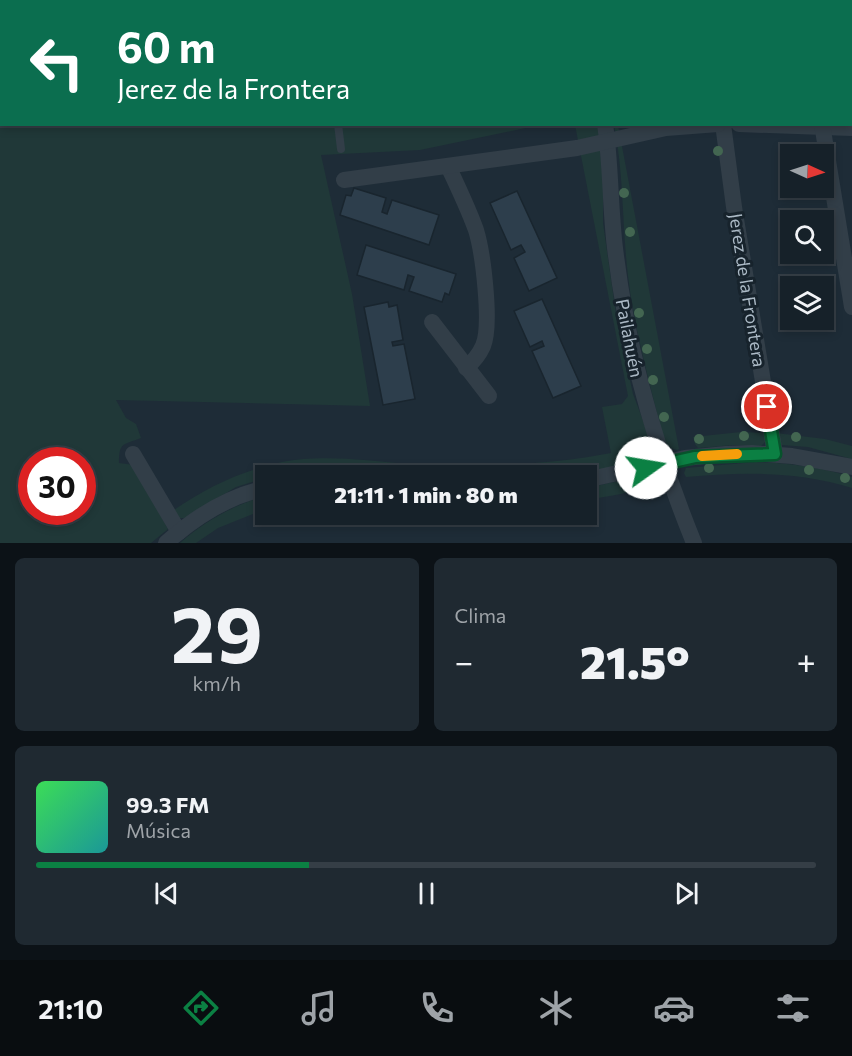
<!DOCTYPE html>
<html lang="es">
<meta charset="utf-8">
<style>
:root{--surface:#162129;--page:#1f2931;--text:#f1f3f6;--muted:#9ea3a8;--line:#353e46;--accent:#0b8043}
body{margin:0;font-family:Commissioner,sans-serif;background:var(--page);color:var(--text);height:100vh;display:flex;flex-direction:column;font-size:22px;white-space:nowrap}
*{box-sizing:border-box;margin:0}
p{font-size:20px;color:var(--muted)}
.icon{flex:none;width:33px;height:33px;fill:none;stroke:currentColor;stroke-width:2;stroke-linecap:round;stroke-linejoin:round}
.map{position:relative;height:543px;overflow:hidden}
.side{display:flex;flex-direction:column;gap:15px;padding:15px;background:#0c1217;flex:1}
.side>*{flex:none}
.banner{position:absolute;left:0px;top:0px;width:852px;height:126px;box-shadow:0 3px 9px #0003,0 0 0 2px var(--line);background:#0b6e4f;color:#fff;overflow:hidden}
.needle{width:39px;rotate:93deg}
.fabs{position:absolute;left:780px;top:144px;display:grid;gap:12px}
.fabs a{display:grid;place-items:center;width:54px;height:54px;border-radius:0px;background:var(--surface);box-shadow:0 3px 9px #0003,0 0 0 2px var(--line);font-size:30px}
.speed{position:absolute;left:18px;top:447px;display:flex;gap:12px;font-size:30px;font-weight:700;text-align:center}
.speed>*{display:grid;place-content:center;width:78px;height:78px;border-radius:50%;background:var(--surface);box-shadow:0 3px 9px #0003,0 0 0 2px var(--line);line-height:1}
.speed .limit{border:9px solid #d22;background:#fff;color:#111}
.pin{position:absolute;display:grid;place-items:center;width:51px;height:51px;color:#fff;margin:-26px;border:3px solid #fff;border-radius:50%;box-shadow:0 2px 6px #0007}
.me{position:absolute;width:66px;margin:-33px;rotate:77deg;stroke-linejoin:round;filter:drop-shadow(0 0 4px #0008)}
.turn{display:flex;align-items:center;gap:21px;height:126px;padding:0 18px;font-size:27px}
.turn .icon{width:78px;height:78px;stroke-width:2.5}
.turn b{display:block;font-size:42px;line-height:51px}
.big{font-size:45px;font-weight:800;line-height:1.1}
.side .tile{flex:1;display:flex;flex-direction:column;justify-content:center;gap:9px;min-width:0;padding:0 21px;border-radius:9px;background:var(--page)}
.side .dial{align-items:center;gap:0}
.dial b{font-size:78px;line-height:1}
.song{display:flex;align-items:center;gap:18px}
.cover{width:72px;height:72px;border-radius:9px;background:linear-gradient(135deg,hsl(130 70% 55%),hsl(180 70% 35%))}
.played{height:6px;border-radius:3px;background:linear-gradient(90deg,var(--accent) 35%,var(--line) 35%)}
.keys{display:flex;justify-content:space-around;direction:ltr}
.heat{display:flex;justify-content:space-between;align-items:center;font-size:33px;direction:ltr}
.side .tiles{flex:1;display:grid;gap:15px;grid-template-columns:1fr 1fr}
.tile:last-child{grid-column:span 2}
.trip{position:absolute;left:255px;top:465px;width:342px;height:60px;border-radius:0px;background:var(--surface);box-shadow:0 3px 9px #0003,0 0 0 2px var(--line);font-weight:800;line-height:60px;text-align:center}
.tabs{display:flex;height:96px;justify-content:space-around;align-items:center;background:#090d10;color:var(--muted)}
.tabs .icon{width:42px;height:42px}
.tabs .current{color:var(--accent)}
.tabs b{font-size:27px;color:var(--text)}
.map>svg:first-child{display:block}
.green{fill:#203838;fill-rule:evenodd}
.building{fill:#2d3e4c;stroke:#19252e;stroke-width:1.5}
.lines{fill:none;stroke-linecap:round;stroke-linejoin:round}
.lane{stroke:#323e48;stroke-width:8}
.street{stroke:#323e48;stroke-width:16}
.tree{fill:#436651}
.route-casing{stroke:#07532c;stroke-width:15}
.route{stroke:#0b8043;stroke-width:10}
.slow{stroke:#f59e0b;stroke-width:10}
.labels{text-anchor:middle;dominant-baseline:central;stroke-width:6;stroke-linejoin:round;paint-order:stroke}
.street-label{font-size:18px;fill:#abb9c5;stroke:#17232c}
</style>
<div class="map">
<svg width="852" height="543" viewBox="0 0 852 543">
<rect width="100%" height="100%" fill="#1e2c37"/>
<g class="green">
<path d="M0 0H510L511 1 2 2V124L534 125 535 126 420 150 321 155 352 294 370 406 116 400 126 418 136 424 141 438C123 445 119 442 119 463L134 465 168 529 151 543H0ZM32 460H82V512H32Z"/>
<path d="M575 125H598L603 183V223L617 321 633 394 649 436 650 445 645 458 640 462 591 472 560 476H401L325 471 266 476 265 478 236 487 185 518H179L174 510C207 487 241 471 282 462 323 454 368 461 410 464 477 467 544 466 611 453L602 407 622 404 628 396Z"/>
<path d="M614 125H618L679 449 677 450C666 448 664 439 661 430 649 379 634 328 628 276 622 226 624 174 614 125Z"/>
<path d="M741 432 767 433 766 441 761 446 734 445 698 448 695 444 693 437Z"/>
<path d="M776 433 825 439 852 446V459L808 447 782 445 779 443Z"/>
<path d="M756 462C788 463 821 467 852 477V488C797 471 742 472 686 477L684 473 686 468Z"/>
<path d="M655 473 658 474 660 481 655 484 621 494 587 500V488Z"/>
<path d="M265 496V509L218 528 196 543H180C205 521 234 505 265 496Z"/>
</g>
<g class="building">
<path d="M354 188 386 198 382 212 387 214 392 200 439 215 429 245 340 215 346 195 351 196Z"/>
<path d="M517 191 557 278 529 291 514 258 525 252 521 245 511 250 490 203Z"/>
<path d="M366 245 456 274 449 295 445 293 442 302 409 291 414 277 408 275 404 290 357 275Z"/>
<path d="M542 299 581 386 553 398 532 351 544 346 542 341 530 347 514 311Z"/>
<path d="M388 302 389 307 397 305 403 340 392 342 393 346 404 344 415 399 383 405 364 307Z"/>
</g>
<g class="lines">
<g class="lane">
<path d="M64 0 68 2"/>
<path d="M295 0 300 2"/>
<path d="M97 2 103 0"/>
<path d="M338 124 341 149"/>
</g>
<g class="street">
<path d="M578 0 579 2"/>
<path d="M692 0V2"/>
<path d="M748 2 749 0"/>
<path d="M850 24 852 23"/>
<path d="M850 37H852"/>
<path d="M605 124C611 165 610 207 615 248 627 350 655 447 694 543"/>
<path d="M723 124 734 207 775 454"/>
<path d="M739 124 852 128"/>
<path d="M822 124 852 307"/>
<path d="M448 166C458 187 468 208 476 230 483 253 492 325 483 346 479 355 474 361 466 368"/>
<path d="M344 180 577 148 666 128 718 124"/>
<path d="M432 322 489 396"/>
<path d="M133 454 179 532"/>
<path d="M586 480 685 458 726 454 752 453 792 456 852 467"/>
<path d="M166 543C194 518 228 496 266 488"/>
</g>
</g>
<g class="tree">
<circle cx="718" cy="151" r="5"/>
<circle cx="624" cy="193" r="5"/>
<circle cx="630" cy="232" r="5"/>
<circle cx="639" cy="313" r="5"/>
<circle cx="647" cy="349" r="5"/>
<circle cx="653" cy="380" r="5"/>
<circle cx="664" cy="417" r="5"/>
<circle cx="744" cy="436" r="5"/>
<circle cx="796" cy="437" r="5"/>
<circle cx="699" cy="439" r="5"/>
<circle cx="709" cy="468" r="5"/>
<circle cx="809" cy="470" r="5"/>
<circle cx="845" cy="478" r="5"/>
</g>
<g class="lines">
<g class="route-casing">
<path id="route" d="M646 468 695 457 775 454 767 407"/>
</g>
<use href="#route" class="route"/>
<path class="slow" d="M702 456 737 454"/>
</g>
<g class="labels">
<g class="street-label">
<text transform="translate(748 290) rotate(81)">Jerez de la Frontera</text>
<text transform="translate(630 338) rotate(79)">Pailahuén</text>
</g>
</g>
</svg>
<div class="fabs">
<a><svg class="needle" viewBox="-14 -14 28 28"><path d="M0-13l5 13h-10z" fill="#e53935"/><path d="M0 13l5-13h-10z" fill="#9ea3a8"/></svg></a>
<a><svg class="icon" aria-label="search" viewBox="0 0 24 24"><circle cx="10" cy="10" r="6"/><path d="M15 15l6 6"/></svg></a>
<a><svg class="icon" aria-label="layers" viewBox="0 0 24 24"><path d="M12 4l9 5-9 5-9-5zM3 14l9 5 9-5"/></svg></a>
</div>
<div class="speed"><div class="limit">30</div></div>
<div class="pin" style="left:767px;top:407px;background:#d93025"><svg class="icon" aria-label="arrive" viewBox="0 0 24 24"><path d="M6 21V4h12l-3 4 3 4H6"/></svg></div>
<svg class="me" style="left:646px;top:468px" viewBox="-20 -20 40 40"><circle r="19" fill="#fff"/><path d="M0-13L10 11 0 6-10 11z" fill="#0b8043"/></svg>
<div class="trip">21:11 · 1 min · 80 m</div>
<div class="banner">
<div class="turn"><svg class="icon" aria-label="left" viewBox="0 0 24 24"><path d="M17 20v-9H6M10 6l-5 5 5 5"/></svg><div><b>60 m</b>Jerez de la Frontera</div></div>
</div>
</div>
<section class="side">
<div class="tiles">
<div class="tile dial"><b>29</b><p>km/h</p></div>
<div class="tile"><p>Clima</p>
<div class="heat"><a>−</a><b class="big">21.5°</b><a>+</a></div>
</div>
<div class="tile">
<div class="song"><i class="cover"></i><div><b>99.3 FM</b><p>Música</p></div></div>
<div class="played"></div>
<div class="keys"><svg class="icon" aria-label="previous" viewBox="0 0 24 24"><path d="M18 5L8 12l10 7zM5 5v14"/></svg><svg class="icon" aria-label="pause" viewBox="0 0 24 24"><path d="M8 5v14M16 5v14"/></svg><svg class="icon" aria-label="next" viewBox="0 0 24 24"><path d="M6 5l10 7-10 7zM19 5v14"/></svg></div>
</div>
</div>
</section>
<nav class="tabs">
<b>21:10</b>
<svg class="icon current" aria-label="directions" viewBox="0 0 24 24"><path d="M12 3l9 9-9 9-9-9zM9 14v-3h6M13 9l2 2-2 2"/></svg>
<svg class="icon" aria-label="music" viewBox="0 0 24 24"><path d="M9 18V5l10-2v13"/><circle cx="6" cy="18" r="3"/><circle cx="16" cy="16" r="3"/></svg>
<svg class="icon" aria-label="phone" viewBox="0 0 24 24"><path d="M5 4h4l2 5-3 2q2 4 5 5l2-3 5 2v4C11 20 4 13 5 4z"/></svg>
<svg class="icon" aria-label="climate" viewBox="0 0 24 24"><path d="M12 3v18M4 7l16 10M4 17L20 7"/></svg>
<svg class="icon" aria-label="car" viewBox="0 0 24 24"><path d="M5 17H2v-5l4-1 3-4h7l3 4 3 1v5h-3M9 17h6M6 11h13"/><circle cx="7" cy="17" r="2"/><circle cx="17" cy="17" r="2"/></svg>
<svg class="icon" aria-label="filters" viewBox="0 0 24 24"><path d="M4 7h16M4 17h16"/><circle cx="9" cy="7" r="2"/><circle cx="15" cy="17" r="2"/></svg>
</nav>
